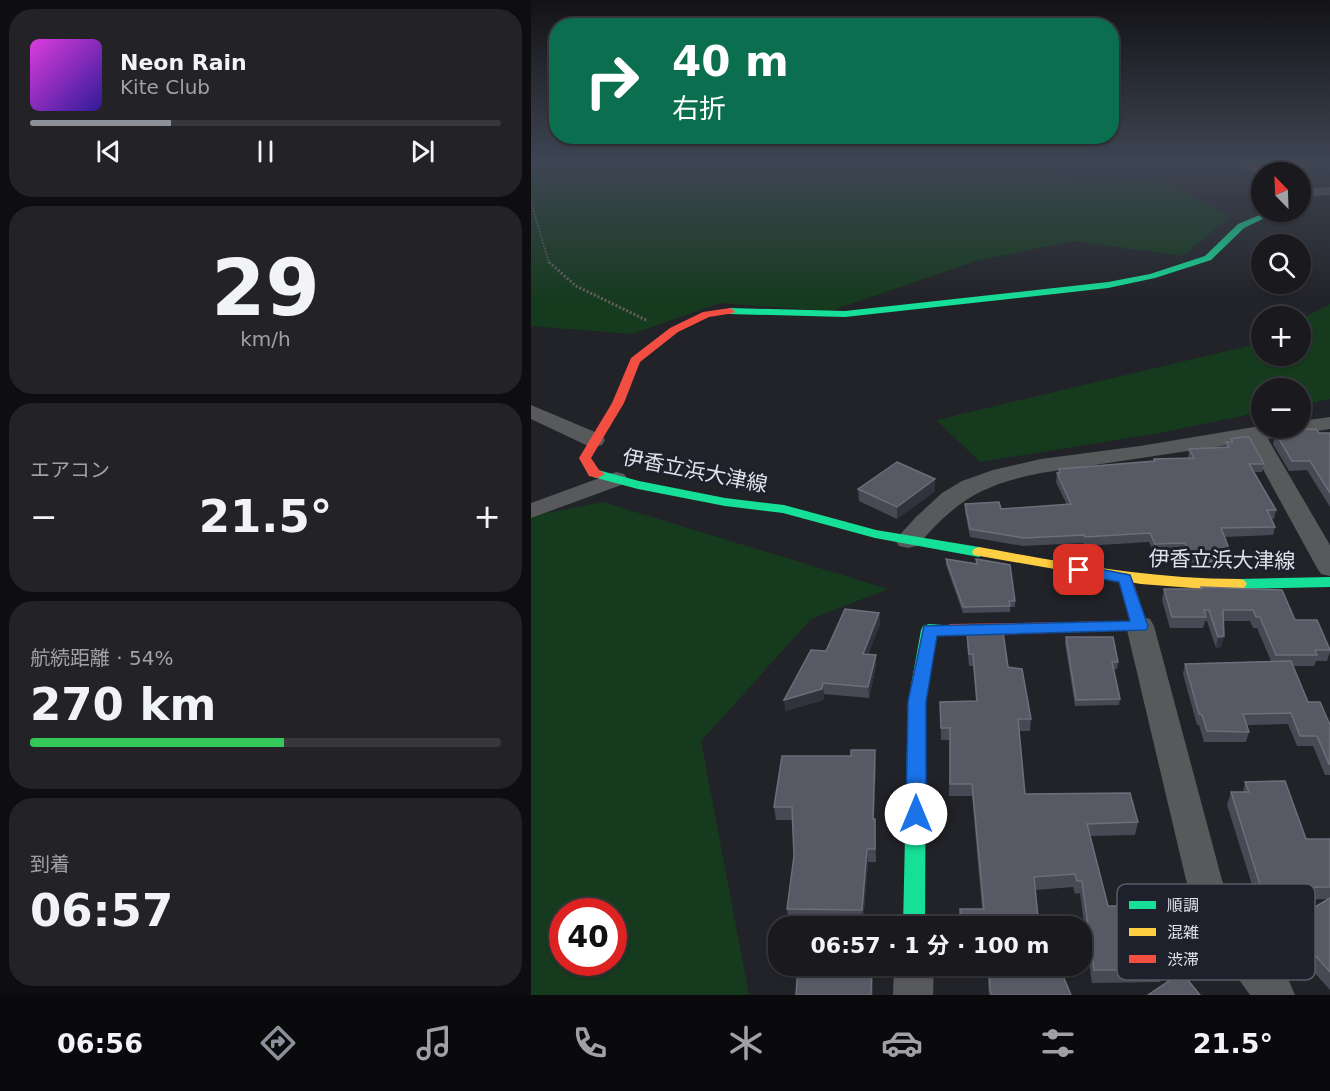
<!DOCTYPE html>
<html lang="ja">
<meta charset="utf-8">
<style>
:root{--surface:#1a1a1e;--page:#232327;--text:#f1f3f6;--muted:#9fa1a4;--line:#38383c;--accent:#8c9099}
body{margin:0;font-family:"DejaVu Sans","Noto Sans JP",sans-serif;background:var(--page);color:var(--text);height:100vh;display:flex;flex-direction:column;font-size:22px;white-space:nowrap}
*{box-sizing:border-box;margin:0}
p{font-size:20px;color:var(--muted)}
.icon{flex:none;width:33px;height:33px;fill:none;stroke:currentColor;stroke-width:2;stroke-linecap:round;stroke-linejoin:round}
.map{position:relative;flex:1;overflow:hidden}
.sheet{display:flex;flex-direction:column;gap:9px;padding:9px;background:#0e0e10;width:531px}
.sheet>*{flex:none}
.guide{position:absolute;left:18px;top:18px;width:570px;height:126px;border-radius:24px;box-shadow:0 2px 4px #0004,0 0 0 2px var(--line);background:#0b6e4f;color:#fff;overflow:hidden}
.needle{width:39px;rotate:337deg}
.tools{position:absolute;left:720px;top:162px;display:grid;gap:12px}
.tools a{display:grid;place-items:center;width:60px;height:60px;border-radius:50%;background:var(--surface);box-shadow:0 2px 4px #0004,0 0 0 2px var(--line);font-size:30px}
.speed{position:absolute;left:18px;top:898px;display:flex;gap:12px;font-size:30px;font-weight:700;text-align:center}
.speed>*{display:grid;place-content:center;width:78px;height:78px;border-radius:50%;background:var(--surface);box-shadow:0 2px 4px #0004,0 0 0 2px var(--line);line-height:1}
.speed .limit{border:9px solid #d22;background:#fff;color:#111}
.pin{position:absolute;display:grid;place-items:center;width:51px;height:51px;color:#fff;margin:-26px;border-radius:12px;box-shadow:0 3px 9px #0006}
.me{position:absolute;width:66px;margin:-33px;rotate:0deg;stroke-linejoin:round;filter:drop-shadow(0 0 4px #0008)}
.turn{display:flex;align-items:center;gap:21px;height:126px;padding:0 24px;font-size:27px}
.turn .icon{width:78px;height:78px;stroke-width:2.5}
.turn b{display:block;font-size:42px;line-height:51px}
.big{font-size:45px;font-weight:700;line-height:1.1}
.sheet .card{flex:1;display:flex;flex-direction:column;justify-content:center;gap:9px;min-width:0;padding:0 21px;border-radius:24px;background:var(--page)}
.sheet .dial{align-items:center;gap:0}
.dial b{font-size:78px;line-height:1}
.song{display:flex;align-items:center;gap:18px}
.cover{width:72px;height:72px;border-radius:9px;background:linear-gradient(135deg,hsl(300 70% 55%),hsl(250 70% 35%))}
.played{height:6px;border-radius:3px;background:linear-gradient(90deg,var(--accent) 30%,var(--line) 30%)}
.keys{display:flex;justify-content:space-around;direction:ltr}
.heat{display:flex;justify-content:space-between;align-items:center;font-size:33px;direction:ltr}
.charge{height:9px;border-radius:4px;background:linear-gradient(90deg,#34c759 54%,var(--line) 0)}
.trip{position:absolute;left:237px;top:916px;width:324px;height:60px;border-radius:24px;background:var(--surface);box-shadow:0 2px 4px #0004,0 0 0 2px var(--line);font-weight:700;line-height:60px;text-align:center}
.menu{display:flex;height:96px;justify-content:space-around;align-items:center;background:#0a0a0c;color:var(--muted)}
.menu .icon{width:42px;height:42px}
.menu .on{color:var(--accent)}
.menu b{font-size:27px;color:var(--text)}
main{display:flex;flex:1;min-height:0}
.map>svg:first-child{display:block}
.green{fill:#163a1e;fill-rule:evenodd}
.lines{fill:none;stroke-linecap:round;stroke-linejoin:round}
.path-far1{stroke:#5e5f61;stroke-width:2;stroke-dasharray:1.5 1.5;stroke-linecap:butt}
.path{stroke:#5e5f61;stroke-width:3;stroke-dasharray:2 2;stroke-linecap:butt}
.street{fill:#58595a;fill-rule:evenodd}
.fast{fill:#16e098;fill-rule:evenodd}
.slow{fill:#ffcf43;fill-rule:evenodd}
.jam{fill:#f24e42;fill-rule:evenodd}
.wall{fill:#474955}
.shaded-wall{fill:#31333c}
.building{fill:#575965;stroke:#6c6e7a;stroke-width:1.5}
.route{fill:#1a73e8;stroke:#114b97;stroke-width:1.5}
.labels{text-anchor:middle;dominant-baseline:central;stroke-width:6;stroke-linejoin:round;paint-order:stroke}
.street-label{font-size:21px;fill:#e0e2ea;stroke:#1e212c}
.key{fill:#1e212c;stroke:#585b65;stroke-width:1.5}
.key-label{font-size:16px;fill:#e0e2ea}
</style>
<main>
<section class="sheet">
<div class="card">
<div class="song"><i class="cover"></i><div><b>Neon Rain</b><p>Kite Club</p></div></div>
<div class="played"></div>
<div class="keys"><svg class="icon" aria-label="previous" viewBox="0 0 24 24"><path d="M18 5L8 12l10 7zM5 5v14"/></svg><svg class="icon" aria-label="pause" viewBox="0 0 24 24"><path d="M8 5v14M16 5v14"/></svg><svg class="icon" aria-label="next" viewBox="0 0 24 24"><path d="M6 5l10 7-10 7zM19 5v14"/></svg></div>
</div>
<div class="card dial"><b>29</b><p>km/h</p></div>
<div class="card"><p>エアコン</p>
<div class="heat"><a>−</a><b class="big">21.5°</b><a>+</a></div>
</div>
<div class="card"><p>航続距離 · 54%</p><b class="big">270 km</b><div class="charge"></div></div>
<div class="card"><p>到着</p><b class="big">06:57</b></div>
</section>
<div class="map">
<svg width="799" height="995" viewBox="0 0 799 995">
<rect width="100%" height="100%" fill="#222328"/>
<g class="green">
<path d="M0 162H529L508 163 528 177 637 181 698 217 652 256 543 241 445 261 299 311 189 303 101 334 0 326Z"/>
<path d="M799 304V399L770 405V388H730V412L628 433 449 462 405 420 717 346 730 339V356H770V319Z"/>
<path d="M72 502 357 589 280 619 170 741 218 995H0V516ZM32 912H82V963H32Z"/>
</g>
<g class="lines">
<path class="path-far1" d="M0 202 18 263"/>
<path class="path" d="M18 262 45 286 117 321"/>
<g class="street">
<path d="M799 187V195L776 196 770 193 771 189Z"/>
<path d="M0 405 71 435 74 440 71 445 63 447 55 445 0 419Z"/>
<path d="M799 417V429L737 439 799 545V576L790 574 786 568 717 442 510 473C450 485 426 500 386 546L377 548 368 546 364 540 385 517 411 493 431 481 462 470 510 459 609 446 723 427 770 428V421Z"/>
<path d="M85 472 93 474 97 479 93 484 0 518V503Z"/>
<path d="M609 616 619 619 623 626 691 880 702 910 758 981 764 995H719L674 932 655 880 595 626 599 619Z"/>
<path d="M363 966H403L402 995H362Z"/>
</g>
<g class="fast">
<path d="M736 212H746L713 228 680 260 624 278 577 288 314 317 199 314 194 311 199 308 314 311 577 282 619 274 674 256 707 224Z"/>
<path d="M67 470 108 481 194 498 253 505 345 530 448 547 455 552 448 557 344 538 252 513 194 506 107 489 62 477 60 474Z"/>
<path d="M799 577V587L708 589 703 588 700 584 703 580 708 579Z"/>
<path d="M398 624 426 626 428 630 426 634 405 636 395 702 394 927H372L377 702 390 630 392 626Z"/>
</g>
<path class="slow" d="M448 547C535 563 620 579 708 579L713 580 716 584 713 588 675 589 610 584 443 555 441 552 443 549Z"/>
<g class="jam">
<path d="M701 162H712L737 172 730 174Z"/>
<path d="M770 182 780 192 770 199V193L772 192Z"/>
<path d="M199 308 204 311 203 313 178 317 147 332 109 362 93 403 60 458 68 470 74 474 67 478 58 476 48 458 81 403 100 358 139 328 172 312Z"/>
<path d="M594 573 599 575 601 578 617 626 615 630 420 636 414 634 412 630 414 626 420 624 599 621 587 578 589 575Z"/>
</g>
</g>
<g class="wall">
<path d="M753 430 788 433H799V507L776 470 758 471 742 444 745 434H752Z"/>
<path d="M700 439 733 464 731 472H723L745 510 743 519H740L744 527 742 535 693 537 699 551 697 560H690L688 571 658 569 652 551 623 553 618 542 553 546 552 543 492 546 439 537 434 512V504L470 509 536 505 525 482 526 473H527L528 469 622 461 623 459 657 458 658 449 694 447 695 442H699Z"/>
<path d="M327 489 404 491 366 519 328 501Z"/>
<path d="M415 559 445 564V559L484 601V607H479V612L432 613 415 565Z"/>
<path d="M670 587 764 620 799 648V652L796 661H785L783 666H762L777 702 799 725V775H794L782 746H766L757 724 716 725 718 732 715 742H673L668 725H666L652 674 654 664 740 661 726 628H722L719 621H692L693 636 690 647 685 648 676 621H674L672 628H639L631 600 633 589H670Z"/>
<path d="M348 613 349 624 337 654 345 665 338 698 293 694 292 700 254 711 295 651Z"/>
<path d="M436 633 477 667 500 719 499 731H488L494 794 607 822 604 835 559 836 577 906 632 970 629 982 561 983 549 893 544 894 542 887 504 890 508 927H429V909H451L441 796H418L419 740H410L409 702 445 701 442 666H438L436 645Z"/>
<path d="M535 637 587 662 586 669H582L589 699 588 705 544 706 534 643Z"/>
<path d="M345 763 343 819H344L345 862H337L332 923 258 922 256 909 263 856 261 820H245L243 807Z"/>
<path d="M714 782 775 839H799V990L751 937 756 924 796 899 726 901 696 805 700 792H712Z"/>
<path d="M456 966H512L513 969 540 995H458Z"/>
</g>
<g class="shaded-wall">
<path d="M404 479V491L366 519V507Z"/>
<path d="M348 613 349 624 333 665 332 654Z"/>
<path d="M693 636 690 647 685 648 687 637Z"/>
<path d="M345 655V665L338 698 337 687Z"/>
<path d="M292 683 293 694 292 700 254 711 253 700Z"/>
<path d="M344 750 345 763 342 832V819Z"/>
<path d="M336 849 337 862 332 923 331 910Z"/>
<path d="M341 966H342V995H340Z"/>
</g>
<g class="building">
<path d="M785 429 788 433H799V493L779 461H761L745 434H755L753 430Z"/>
<path d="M711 437H718L733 464H718L745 510H736L744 527 690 528 699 551 690 552V562L660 560 654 543 624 544 619 533 554 537 553 535 493 538 439 529 434 504 468 502 470 509 540 504 526 473H529L528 469 624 461 623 459 663 458 658 449 698 447 695 442H702L700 439Z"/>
<path d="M366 462 404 479 366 507 327 489Z"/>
<path d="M415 559 446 564 445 559 479 565 484 601H478L479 606 432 607Z"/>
<path d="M670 587 751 590 764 620H786L799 650H784L786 655H745L729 617H725L722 610H692L693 636 687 637 678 610H673L675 617H641L633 589H671Z"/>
<path d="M314 609 348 613 332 654 345 655 337 687 292 683 291 689 253 700 280 650 295 651Z"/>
<path d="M472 632 477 667 491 669 500 719H487L494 794 599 793 607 822 556 824 577 906H619L632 970H563L551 881H546L544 874 503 877 508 927H430L429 909H453L441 784H419V728H410L409 702 446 701 442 654H438L436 633Z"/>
<path d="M535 637H582L587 662H581L589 699 545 700Z"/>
<path d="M760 661 777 702H789L799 725V764H798L786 736H769L760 713 712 714 718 732 676 731 671 715 668 714 654 664Z"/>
<path d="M320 750H344L342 819H344V849H336L331 910 256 909 263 856 261 807H243L251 756H320Z"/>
<path d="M754 781 775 839H799V887L730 888 700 792H718L714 782Z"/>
<path d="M799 898V972L756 924Z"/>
<path d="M267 966H341L340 995H265Z"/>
<path d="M458 966H512L513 969 523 966H528L540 995H461L459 990Z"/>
<path d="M652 974 669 995H617L641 979Z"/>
</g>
<linearGradient id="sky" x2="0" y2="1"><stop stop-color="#131316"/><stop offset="0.54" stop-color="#3e4553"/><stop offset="1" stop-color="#3e4553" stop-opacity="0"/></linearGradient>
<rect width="799" height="301" fill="url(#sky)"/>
<path class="route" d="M548 565 599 575 617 626 615 630 406 636 395 702V814L392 820 385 822 378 820 375 814 377 702 393 626 599 621 588 582 543 574 541 570 543 567Z"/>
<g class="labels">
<g class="street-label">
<text transform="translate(164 471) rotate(11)">伊香立浜大津線</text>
<text transform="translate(691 560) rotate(1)">伊香立浜大津線</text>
</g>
</g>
<rect x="586" y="884" width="198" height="96" rx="9" class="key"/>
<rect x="598" y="901" width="27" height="8" fill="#16e098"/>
<rect x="598" y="928" width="27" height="8" fill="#ffcf43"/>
<rect x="598" y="955" width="27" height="8" fill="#f24e42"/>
<g class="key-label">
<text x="636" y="911">順調</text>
<text x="636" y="938">混雑</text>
<text x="636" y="965">渋滞</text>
</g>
</svg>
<div class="tools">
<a><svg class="needle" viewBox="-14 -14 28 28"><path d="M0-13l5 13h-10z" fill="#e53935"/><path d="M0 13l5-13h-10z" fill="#9fa1a4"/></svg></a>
<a><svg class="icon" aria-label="search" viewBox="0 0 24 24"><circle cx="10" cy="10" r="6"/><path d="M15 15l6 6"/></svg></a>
<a>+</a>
<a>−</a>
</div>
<div class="speed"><div class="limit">40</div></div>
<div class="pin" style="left:548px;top:570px;background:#d93025"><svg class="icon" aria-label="arrive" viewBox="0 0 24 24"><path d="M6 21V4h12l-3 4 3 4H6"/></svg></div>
<svg class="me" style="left:385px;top:814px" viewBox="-20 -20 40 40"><circle r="19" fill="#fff"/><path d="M0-13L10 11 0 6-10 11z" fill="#1a73e8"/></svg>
<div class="trip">06:57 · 1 分 · 100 m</div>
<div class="guide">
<div class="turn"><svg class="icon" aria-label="right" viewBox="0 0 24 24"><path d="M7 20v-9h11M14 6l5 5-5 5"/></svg><div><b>40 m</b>右折</div></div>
</div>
</div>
</main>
<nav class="menu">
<b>06:56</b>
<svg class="icon on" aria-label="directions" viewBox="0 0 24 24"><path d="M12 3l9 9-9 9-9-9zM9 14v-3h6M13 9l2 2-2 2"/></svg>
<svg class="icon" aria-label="music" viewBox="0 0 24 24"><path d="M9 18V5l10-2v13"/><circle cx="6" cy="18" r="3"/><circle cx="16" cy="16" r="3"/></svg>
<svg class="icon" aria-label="phone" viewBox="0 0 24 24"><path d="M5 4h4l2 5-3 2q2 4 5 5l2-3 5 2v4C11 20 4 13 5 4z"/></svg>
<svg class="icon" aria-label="climate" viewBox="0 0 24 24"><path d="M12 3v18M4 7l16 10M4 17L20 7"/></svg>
<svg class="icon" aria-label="car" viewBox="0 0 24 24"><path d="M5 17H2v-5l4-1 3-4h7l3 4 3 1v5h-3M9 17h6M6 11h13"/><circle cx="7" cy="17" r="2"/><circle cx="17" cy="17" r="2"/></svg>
<svg class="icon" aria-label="filters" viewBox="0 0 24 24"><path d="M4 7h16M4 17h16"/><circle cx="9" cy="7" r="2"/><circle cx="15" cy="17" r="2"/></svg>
<b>21.5°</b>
</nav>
